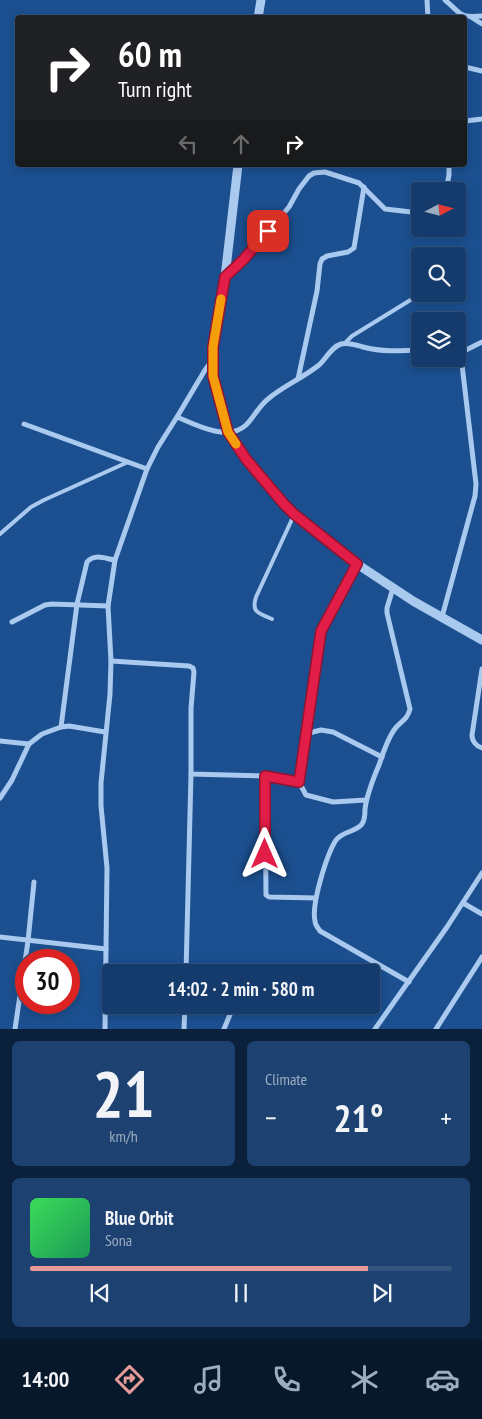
<!DOCTYPE html>
<meta charset="utf-8">
<style>
:root{--surface:#143b6b;--page:#1d4271;--text:#f1f3f6;--muted:#9dadc1;--line:#33557e;--accent:#e69b98}
body{margin:0;font-family:"PT Sans Narrow",sans-serif;background:var(--page);color:var(--text);height:100vh;display:flex;flex-direction:column;font-size:19px;white-space:nowrap}
*{box-sizing:border-box;margin:0}
p{font-size:16px;color:var(--muted)}
.icon{flex:none;width:28px;height:28px;fill:none;stroke:currentColor;stroke-width:2;stroke-linecap:round;stroke-linejoin:round}
.map{position:relative;height:1029px;overflow:hidden}
.side{display:flex;flex-direction:column;gap:12px;padding:12px;background:#0b203b;flex:1}
.side>*{flex:none}
.guide{position:absolute;left:15px;top:15px;width:452px;height:152px;border-radius:5px;box-shadow:0 2px 8px #0003,0 0 0 1px var(--line);background:#202124;color:#fff;overflow:hidden}
.needle{width:32px;rotate:83deg}
.tools{position:absolute;left:411px;top:182px;display:grid;gap:10px}
.tools a{display:grid;place-items:center;width:55px;height:55px;border-radius:5px;background:var(--surface);box-shadow:0 2px 8px #0003,0 0 0 1px var(--line);font-size:25px}
.speed{position:absolute;left:15px;top:949px;display:flex;gap:10px;font-size:25px;font-weight:700;text-align:center}
.speed>*{display:grid;place-content:center;width:65px;height:65px;border-radius:50%;background:var(--surface);box-shadow:0 2px 8px #0003,0 0 0 1px var(--line);line-height:1}
.speed .limit{border:8px solid #d22;background:#fff;color:#111}
.pin{position:absolute;display:grid;place-items:center;width:42px;height:42px;color:#fff;margin:-21px;border-radius:10px;box-shadow:0 2px 8px #0006}
.me{position:absolute;width:55px;margin:-28px;rotate:0deg;stroke-linejoin:round;filter:drop-shadow(0 0 4px #0008)}
.turn{display:flex;align-items:center;gap:18px;height:105px;padding:0 20px;font-size:22px}
.turn .icon{width:65px;height:65px;stroke-width:2.5}
.turn b{display:block;font-size:35px;line-height:42px}
.lanes{display:flex;align-items:center;height:48px;padding:0 20px;background:#0003;justify-content:center;gap:25px;direction:ltr}
.lanes .off{opacity:.35}
.big{font-size:38px;font-weight:600;line-height:1.1}
.side .widget{flex:1;display:flex;flex-direction:column;justify-content:center;gap:8px;min-width:0;padding:0 18px;border-radius:8px;background:var(--page)}
.side .dial{align-items:center;gap:0}
.dial b{font-size:65px;line-height:1}
.song{display:flex;align-items:center;gap:15px}
.cover{width:60px;height:60px;border-radius:8px;background:linear-gradient(135deg,hsl(130 70% 55%),hsl(150 70% 35%))}
.played{height:5px;border-radius:2px;background:linear-gradient(90deg,var(--accent) 80%,var(--line) 80%)}
.keys{display:flex;justify-content:space-around;direction:ltr}
.heat{display:flex;justify-content:space-between;align-items:center;font-size:28px;direction:ltr}
.side .tiles{flex:1;display:grid;gap:12px;grid-template-columns:1fr 1fr}
.widget:last-child{grid-column:span 2}
.trip{position:absolute;left:102px;top:964px;width:278px;height:50px;border-radius:5px;background:var(--surface);box-shadow:0 2px 8px #0003,0 0 0 1px var(--line);font-weight:600;line-height:50px;text-align:center}
.menu{display:flex;height:80px;justify-content:space-around;align-items:center;background:#08182b;color:var(--muted)}
.menu .icon{width:35px;height:35px}
.menu .selected{color:var(--accent)}
.menu b{font-size:22px;color:var(--text)}
.map>svg:first-child{display:block}
.lines{fill:none;stroke-linecap:round;stroke-linejoin:round}
.service{stroke:#a9c9ee;stroke-width:4}
.minor{stroke:#a9c9ee;stroke-width:5}
.tertiary{stroke:#a9c9ee;stroke-width:9}
.route-casing{stroke:#92132f;stroke-width:12}
.route{stroke:#e11d48;stroke-width:9}
.slow{stroke:#f59e0b;stroke-width:9}
</style>
<div class="map">
<svg width="482" height="1029" viewBox="0 0 482 1029">
<rect width="100%" height="100%" fill="#1b4f8f"/>
<g class="lines">
<g class="service">
<path d="M345 343 352 336 417 296"/>
<path d="M0 534 31 507 44 500 128 462"/>
<path d="M272 619C259 613 251 613 256 597L294 515"/>
</g>
<g class="minor">
<path d="M427 0 428 18"/>
<path d="M445 0C462 14 458 18 482 16"/>
<path d="M471 17 482 24"/>
<path d="M465 67 482 71"/>
<path d="M465 121 482 119"/>
<path d="M446 191 449 175V165"/>
<path d="M227 275 244 259 279 219 289 207 299 189 309 176 314 173 325 172 359 183 385 209 420 213"/>
<path d="M460 353 482 342"/>
<path d="M298 379 317 291 320 264 322 259 327 256 348 252 354 248 364 187"/>
<path d="M177 417C196 425 228 442 246 425 254 417 259 406 268 399 283 386 303 378 319 365 326 359 331 347 341 344 348 342 356 345 363 347 382 352 400 351 420 350"/>
<path d="M24 424 147 469"/>
<path d="M393 588 387 608V613L410 709C407 721 400 721 394 730 387 740 383 753 379 765 373 779 367 794 365 809 365 814 365 820 362 824 356 832 343 831 336 840 327 854 311 904 315 921 315 925 318 928 320 931L409 982"/>
<path d="M442 617 475 496 476 484 461 356 458 351"/>
<path d="M12 622 45 605 52 604 108 606"/>
<path d="M111 661 189 666 193 668 194 672 191 708V774L268 776 299 782 306 795 333 802 366 800"/>
<path d="M482 669 472 735C472 741 476 746 482 748"/>
<path d="M61 727 77 604 87 562C94 553 106 559 115 560"/>
<path d="M305 734 321 730 333 732 382 757"/>
<path d="M0 741 29 744"/>
<path d="M265 776 266 895 269 897 316 898"/>
<path d="M299 782 321 631 357 564"/>
<path d="M0 798 12 780 29 744 42 734 61 727 69 726 105 732"/>
<path d="M463 903 482 914"/>
<path d="M0 937 106 949"/>
<path d="M186 972 191 774"/>
<path d="M15 1029 28 941 34 882"/>
<path d="M105 1029 107 868 101 806V783L110 694 111 661 108 606 115 560 147 469 158 447 177 417 205 370 211 362"/>
<path d="M184 1029 185 1005"/>
<path d="M224 1029 234 1005"/>
<path d="M375 1029 447 927 482 873"/>
<path d="M436 1029 482 957"/>
</g>
<g class="tertiary">
<path d="M258 18 261 0"/>
<path d="M238 165 225 277 213 347 212 361 213 376 228 432 246 459 284 504 294 514 357 564 413 601 482 640"/>
</g>
</g>
<g class="lines">
<g class="route-casing">
<path id="route" d="M265 854V776L299 782 321 631 357 564 294 514 284 504 246 459 228 432 213 376V347L225 277 244 259 268 231"/>
</g>
<use href="#route" class="route"/>
<path class="slow" d="M221 299 213 347V376L228 432 236 444"/>
</g>
</svg>
<div class="tools">
<a><svg class="needle" viewBox="-14 -14 28 28"><path d="M0-13l5 13h-10z" fill="#e53935"/><path d="M0 13l5-13h-10z" fill="#9dadc1"/></svg></a>
<a><svg class="icon" aria-label="search" viewBox="0 0 24 24"><circle cx="10" cy="10" r="6"/><path d="M15 15l6 6"/></svg></a>
<a><svg class="icon" aria-label="layers" viewBox="0 0 24 24"><path d="M12 4l9 5-9 5-9-5zM3 14l9 5 9-5"/></svg></a>
</div>
<div class="speed"><div class="limit">30</div></div>
<div class="pin" style="left:268px;top:231px;background:#d93025"><svg class="icon" aria-label="arrive" viewBox="0 0 24 24"><path d="M6 21V4h12l-3 4 3 4H6"/></svg></div>
<svg class="me" style="left:265px;top:854px" viewBox="-20 -20 40 40"><path d="M0-17L14 15 0 8-14 15z" fill="#e11d48" stroke="#fff" stroke-width="4"/></svg>
<div class="trip">14:02 · 2 min · 580 m</div>
<div class="guide">
<div class="turn"><svg class="icon" aria-label="right" viewBox="0 0 24 24"><path d="M7 20v-9h11M14 6l5 5-5 5"/></svg><div><b>60 m</b>Turn right</div></div>
<div class="lanes"><svg class="icon off" aria-label="left" viewBox="0 0 24 24"><path d="M17 20v-9H6M10 6l-5 5 5 5"/></svg><svg class="icon off" aria-label="ahead" viewBox="0 0 24 24"><path d="M12 20V5M6 11l6-6 6 6"/></svg><svg class="icon" aria-label="right" viewBox="0 0 24 24"><path d="M7 20v-9h11M14 6l5 5-5 5"/></svg></div>
</div>
</div>
<section class="side">
<div class="tiles">
<div class="widget dial"><b>21</b><p>km/h</p></div>
<div class="widget"><p>Climate</p>
<div class="heat"><a>−</a><b class="big">21°</b><a>+</a></div>
</div>
<div class="widget">
<div class="song"><i class="cover"></i><div><b>Blue Orbit</b><p>Sona</p></div></div>
<div class="played"></div>
<div class="keys"><svg class="icon" aria-label="previous" viewBox="0 0 24 24"><path d="M18 5L8 12l10 7zM5 5v14"/></svg><svg class="icon" aria-label="pause" viewBox="0 0 24 24"><path d="M8 5v14M16 5v14"/></svg><svg class="icon" aria-label="next" viewBox="0 0 24 24"><path d="M6 5l10 7-10 7zM19 5v14"/></svg></div>
</div>
</div>
</section>
<nav class="menu">
<b>14:00</b>
<svg class="icon selected" aria-label="directions" viewBox="0 0 24 24"><path d="M12 3l9 9-9 9-9-9zM9 14v-3h6M13 9l2 2-2 2"/></svg>
<svg class="icon" aria-label="music" viewBox="0 0 24 24"><path d="M9 18V5l10-2v13"/><circle cx="6" cy="18" r="3"/><circle cx="16" cy="16" r="3"/></svg>
<svg class="icon" aria-label="phone" viewBox="0 0 24 24"><path d="M5 4h4l2 5-3 2q2 4 5 5l2-3 5 2v4C11 20 4 13 5 4z"/></svg>
<svg class="icon" aria-label="climate" viewBox="0 0 24 24"><path d="M12 3v18M4 7l16 10M4 17L20 7"/></svg>
<svg class="icon" aria-label="car" viewBox="0 0 24 24"><path d="M5 17H2v-5l4-1 3-4h7l3 4 3 1v5h-3M9 17h6M6 11h13"/><circle cx="7" cy="17" r="2"/><circle cx="17" cy="17" r="2"/></svg>
</nav>
